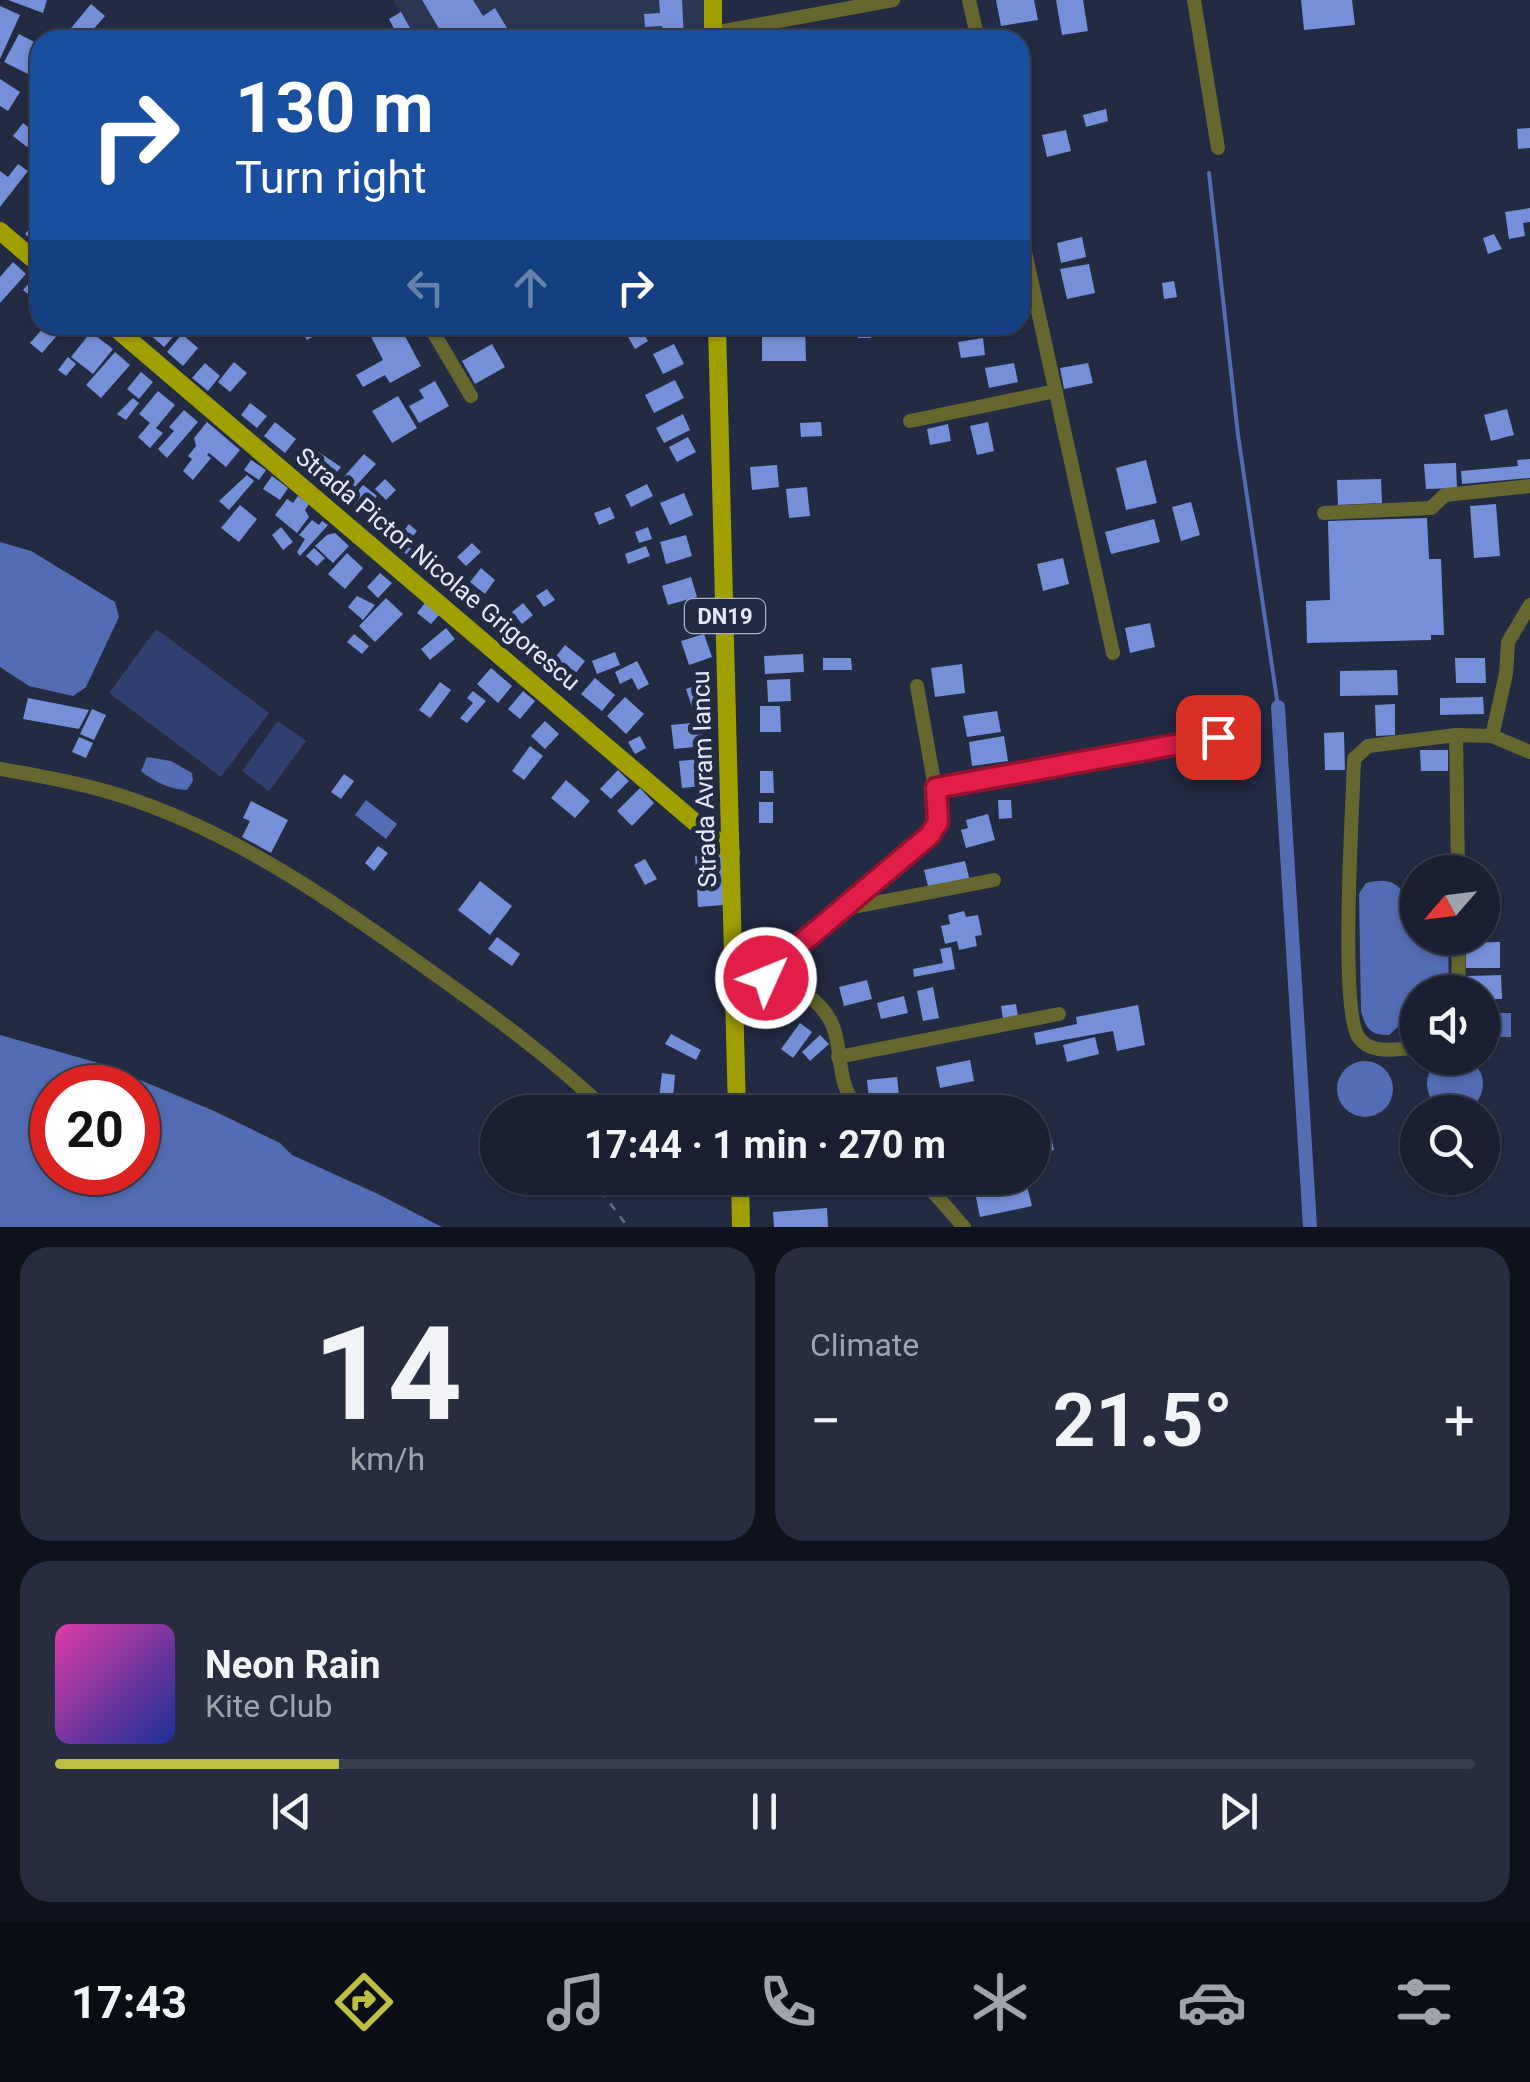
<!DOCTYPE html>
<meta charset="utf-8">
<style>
:root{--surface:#1a2032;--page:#272d3e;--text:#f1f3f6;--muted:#9fa3ac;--line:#383e4d;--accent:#bebf42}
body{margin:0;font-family:Roboto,sans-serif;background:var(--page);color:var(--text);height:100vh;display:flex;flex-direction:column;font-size:38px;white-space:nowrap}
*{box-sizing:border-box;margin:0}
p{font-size:32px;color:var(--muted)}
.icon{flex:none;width:55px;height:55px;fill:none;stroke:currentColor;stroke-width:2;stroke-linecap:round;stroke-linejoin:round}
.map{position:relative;height:1227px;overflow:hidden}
.details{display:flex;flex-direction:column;gap:20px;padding:20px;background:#0e121c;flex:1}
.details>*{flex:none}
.guide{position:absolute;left:30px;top:30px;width:1000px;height:305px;border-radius:30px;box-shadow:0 2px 8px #0004,0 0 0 2px var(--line);background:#1a4fa0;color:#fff;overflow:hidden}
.needle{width:65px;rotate:242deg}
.controls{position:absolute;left:1400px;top:855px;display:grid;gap:20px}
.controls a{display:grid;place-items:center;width:100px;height:100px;border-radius:50%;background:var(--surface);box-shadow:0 2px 8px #0004,0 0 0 2px var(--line);font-size:50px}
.speed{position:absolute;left:30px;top:1065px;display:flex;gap:20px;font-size:50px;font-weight:700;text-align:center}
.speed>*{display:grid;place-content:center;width:130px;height:130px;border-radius:50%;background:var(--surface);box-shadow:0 2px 8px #0004,0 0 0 2px var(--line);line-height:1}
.speed .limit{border:15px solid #d22;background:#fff;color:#111}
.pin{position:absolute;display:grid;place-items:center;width:85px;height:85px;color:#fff;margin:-42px;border-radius:20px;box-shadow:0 5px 15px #0006}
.me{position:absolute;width:110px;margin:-55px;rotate:46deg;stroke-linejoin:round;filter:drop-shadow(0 0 8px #0008)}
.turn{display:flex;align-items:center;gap:35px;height:210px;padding:0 40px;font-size:45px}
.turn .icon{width:130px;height:130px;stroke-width:2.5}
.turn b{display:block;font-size:70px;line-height:85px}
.lanes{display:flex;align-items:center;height:95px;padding:0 40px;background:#0003;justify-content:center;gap:50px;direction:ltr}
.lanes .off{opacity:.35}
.big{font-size:75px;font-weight:700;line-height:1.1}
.details .card{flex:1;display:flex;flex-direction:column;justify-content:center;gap:15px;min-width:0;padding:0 35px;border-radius:30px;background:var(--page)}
.details .dial{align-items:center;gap:0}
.dial b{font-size:130px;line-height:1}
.song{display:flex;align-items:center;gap:30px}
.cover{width:120px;height:120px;border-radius:15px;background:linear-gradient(135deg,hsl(320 70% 55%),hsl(230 70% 35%))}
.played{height:10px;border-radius:5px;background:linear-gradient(90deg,var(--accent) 20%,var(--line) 20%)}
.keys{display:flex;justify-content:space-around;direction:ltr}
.heat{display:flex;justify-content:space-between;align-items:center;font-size:55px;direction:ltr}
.details .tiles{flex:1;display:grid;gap:20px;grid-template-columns:1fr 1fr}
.card:last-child{grid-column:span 2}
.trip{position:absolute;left:480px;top:1095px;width:570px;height:100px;border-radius:50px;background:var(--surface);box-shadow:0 2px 8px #0004,0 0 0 2px var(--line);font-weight:700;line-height:100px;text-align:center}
.tabs{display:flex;height:160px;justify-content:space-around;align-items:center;background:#0a0d14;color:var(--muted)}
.tabs .icon{width:70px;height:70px}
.tabs .selected{color:var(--accent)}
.tabs b{font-size:45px;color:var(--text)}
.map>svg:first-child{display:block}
.built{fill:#2b3652}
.green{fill:#31406f}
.water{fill:#546cb3;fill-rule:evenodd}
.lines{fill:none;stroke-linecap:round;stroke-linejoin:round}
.stream{stroke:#546cb3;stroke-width:4}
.canal{stroke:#546cb3;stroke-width:14}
.building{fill:#758fd9}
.path{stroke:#687085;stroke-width:2.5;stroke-dasharray:8 8;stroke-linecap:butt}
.minor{stroke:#66672e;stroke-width:14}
.major{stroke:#9f9f00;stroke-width:18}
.route-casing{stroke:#92132f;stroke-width:25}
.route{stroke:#e11d48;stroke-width:18}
.labels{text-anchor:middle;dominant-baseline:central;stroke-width:10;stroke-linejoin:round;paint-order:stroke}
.shield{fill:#232b43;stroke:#a9b0c2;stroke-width:2.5}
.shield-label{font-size:22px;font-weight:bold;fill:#e3e9f9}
.street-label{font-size:25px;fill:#e3e9f9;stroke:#232b43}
</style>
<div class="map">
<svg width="1530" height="1227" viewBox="0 0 1530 1227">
<rect width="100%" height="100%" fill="#232b43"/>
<path class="built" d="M393 0H704L706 40H413Z"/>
<g class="green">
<path d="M156 629 269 713 221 777 109 693Z"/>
<path d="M278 721 306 741 269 791 242 771Z"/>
</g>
<g class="water">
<path d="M0 542 31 551 115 602 119 617 86 687 73 696 29 686 0 667Z"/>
<path d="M147 757 171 761 192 773 193 781 187 790C171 790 153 781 141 771Z"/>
<path d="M366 800 397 824 386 839 355 815Z"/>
<path d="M1417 878 1418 938H1448L1449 992H1418L1417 1035 1406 1024 1404 1015 1400 1025 1389 1035C1370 1035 1366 1029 1361 1011L1359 894 1366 883C1382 879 1394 879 1404 893L1410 882Z"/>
<rect x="1483" y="1013" width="28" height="24"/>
<path d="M0 1035 102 1064 214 1111 280 1143 292 1155 378 1194 442 1227H0ZM52 1088H138V1172H52Z"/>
<circle cx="1455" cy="1084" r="28"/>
<circle cx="1365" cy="1089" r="28"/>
</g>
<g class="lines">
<path class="stream" d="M1209 173 1238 435 1278 707"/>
<path class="canal" d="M1278 707 1310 1227"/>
</g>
<g class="building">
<path d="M8 0H47L43 13Z"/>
<path d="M422 0H473L483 16 495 8 514 40H461L454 29 447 34 450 40H438L444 37Z"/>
<path d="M659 0H682L684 40H660L662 26 645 27 644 14 660 13Z"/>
<path d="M996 0H1034L1038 20 1001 26Z"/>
<path d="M1056 0H1083L1088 31 1062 35Z"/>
<path d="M1301 0H1352L1355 25 1304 30Z"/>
<path d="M91 4 105 16 84 40H75L67 33Z"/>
<path d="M0 6 20 15 0 59Z"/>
<path d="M401 12 414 35 405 40H400L389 19Z"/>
<path d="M19 34 40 45 28 74 4 62Z"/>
<path d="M0 79 20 92 8 111 0 106Z"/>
<path d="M1106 109 1108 121 1086 127 1083 115Z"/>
<path d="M23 123 37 134 27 147 13 136Z"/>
<path d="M1530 128V148L1518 149 1517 129Z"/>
<path d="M1066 130 1071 151 1047 157 1042 135Z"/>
<path d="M18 164 28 171 0 207V171L8 177Z"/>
<path d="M1530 208V222L1523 223 1525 236 1509 239 1505 212Z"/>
<path d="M40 216V247L25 234Z"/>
<path d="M1494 234 1502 249 1488 254 1483 238Z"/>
<path d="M1082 237 1086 257 1061 263 1057 243Z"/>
<path d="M13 262 26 274 0 303V277Z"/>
<path d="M1089 264 1095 293 1067 299 1060 269Z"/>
<path d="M35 276 40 280V304L23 290Z"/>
<path d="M1174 281 1177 297 1164 299 1162 283Z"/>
<path d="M46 325H66L42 353 30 343Z"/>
<path d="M155 325H184L164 347 148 333Z"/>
<path d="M308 325H327L328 328 307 340 300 329Z"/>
<path d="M379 325H399L421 366 390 383 385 375 363 387 356 375 383 360 368 331Z"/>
<path d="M645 325H676L652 337Z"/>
<path d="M762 325H805L806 361H762Z"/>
<path d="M858 325H870L871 338H858Z"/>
<path d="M992 325H1019L1020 330 994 335Z"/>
<path d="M642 330 648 341 635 349 628 337Z"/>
<path d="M91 332 113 349 93 374 71 357Z"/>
<path d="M182 334 198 348 183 366 167 352Z"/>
<path d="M983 338 985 355 961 358 958 342Z"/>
<path d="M492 344 505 367 475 384 462 361Z"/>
<path d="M674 344 684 364 663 374 653 354Z"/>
<path d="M115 352 130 365 101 398 86 385Z"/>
<path d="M68 357 76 364 66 376 58 370Z"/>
<path d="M234 362 247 373 230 392 218 382Z"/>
<path d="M205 363 220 376 208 391 192 378Z"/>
<path d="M1014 363 1018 382 989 388 985 368Z"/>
<path d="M1088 363 1093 383 1064 389 1060 368Z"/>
<path d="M141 372 153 382 139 399 127 389Z"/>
<path d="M675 380 684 398 654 413 645 395Z"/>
<path d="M435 381 449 406 419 423 409 406 424 398 419 390Z"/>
<path d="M158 391 175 405 156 428 163 433 150 448 138 437 150 423 139 414Z"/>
<path d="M398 396 417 428 392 443 372 411Z"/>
<path d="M133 398 139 403 126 420 117 414Z"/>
<path d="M250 403 267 416 257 428 241 415Z"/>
<path d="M1507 409 1514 435 1491 441 1484 415Z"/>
<path d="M184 410 198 422 167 458 158 449 174 431 169 427Z"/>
<path d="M683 414 690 430 664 443 656 428Z"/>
<path d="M207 422 240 450 226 467 209 453 207 455 211 458 193 480 183 471 192 459 188 456 196 446 194 438Z"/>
<path d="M275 422 296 439 285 453 264 436Z"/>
<path d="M821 422 822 436 801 437 800 423Z"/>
<path d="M988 422 994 451 977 455 970 426Z"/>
<path d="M948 424 951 441 930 445 927 429Z"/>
<path d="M688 437 696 452 677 462 669 447Z"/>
<path d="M317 451 341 467 324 488 295 463 305 452 312 457Z"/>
<path d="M364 454 376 464 352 490 341 480Z"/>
<path d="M1530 459V478L1462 484 1461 471 1518 466 1517 460Z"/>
<path d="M251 460 266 470 259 480 244 470Z"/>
<path d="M1146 460 1157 503 1126 510 1116 468Z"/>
<path d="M1456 463 1457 488 1426 489 1424 464Z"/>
<path d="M777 465 779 487 752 490 750 467Z"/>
<path d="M247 475 254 481 229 510 219 501Z"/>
<path d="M272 476 288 488 280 500 263 489Z"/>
<path d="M385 479 396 490 386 500 375 489Z"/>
<path d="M1381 479 1382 503 1338 505 1337 480Z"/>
<path d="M334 481 348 492 342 500 328 489Z"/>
<path d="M647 484 653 496 631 507 625 495Z"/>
<path d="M363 485 377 496 362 514 348 503Z"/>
<path d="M807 487 810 516 789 518 786 489Z"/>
<path d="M684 493 693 515 670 525 660 503Z"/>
<path d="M298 496 309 504 305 510 309 517 297 533 275 515 287 499 293 503Z"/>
<path d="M1191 502 1200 535 1181 541 1172 507Z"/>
<path d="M1496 504 1500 556 1474 558 1470 506Z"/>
<path d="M240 505 257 519 239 542 221 528Z"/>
<path d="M610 507 615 518 599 525 594 513Z"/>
<path d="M379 515 398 530 390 540 371 524Z"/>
<path d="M1427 518 1429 559H1441L1444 635H1431V640L1307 643 1306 601 1330 600 1328 521Z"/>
<path d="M1154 519 1160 542 1111 554 1105 532Z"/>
<path d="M312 520 319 525 322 521 328 525 300 556 297 552 305 539 299 535Z"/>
<path d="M409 524 417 531 412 537 422 546 411 558 393 543Z"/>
<path d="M281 527 293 542 283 550 272 535Z"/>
<path d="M648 527 652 539 639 543 635 532Z"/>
<path d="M335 533 349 546 333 563 315 546 327 535Z"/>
<path d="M686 535 692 556 666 564 660 542Z"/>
<path d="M472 543 481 552 466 566 457 557Z"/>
<path d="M646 546 650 556 628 564 625 554Z"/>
<path d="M314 548 325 558 317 566 306 556Z"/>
<path d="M428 549 441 561 430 574 416 562Z"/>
<path d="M347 553 363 568 345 589 328 574Z"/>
<path d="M1063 558 1069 584 1043 591 1037 564Z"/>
<path d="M481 568 495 580 485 594 470 582Z"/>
<path d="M380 573 392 583 378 598 367 587Z"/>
<path d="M691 577 697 597 668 605 662 586Z"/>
<path d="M466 584 481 598 470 609 455 595Z"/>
<path d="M547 589 555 600 544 607 536 596Z"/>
<path d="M357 596 375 605 363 620 348 607Z"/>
<path d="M386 598 403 614 375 642 359 626Z"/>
<path d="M425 603 439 615 431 624 417 613Z"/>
<path d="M523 603 533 615 522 624 512 612Z"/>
<path d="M1150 623 1155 647 1130 653 1125 628Z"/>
<path d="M518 625 534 641 523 652 507 636Z"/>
<path d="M446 628 455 639 430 660 421 649Z"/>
<path d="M354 634 369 646 362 654 347 642Z"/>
<path d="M704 634 712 657 689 665 681 641Z"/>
<path d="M565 645 585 661 571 679 551 663Z"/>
<path d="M615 652 620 665 597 674 592 661Z"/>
<path d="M803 654 804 672 765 674 764 656Z"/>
<path d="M823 658H851L852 670H823Z"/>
<path d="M1455 658H1485L1486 683H1456Z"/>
<path d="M637 661 649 684 638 690 632 678 620 684 615 672Z"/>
<path d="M962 664 965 693 935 697 931 668Z"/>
<path d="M491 668 512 686 498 703 477 684Z"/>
<path d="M1397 670 1398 695 1340 696V671Z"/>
<path d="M595 678 615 695 602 711 581 694Z"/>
<path d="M790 679 791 701 768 702 767 680Z"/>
<path d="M708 681 715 699 692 707 686 689Z"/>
<path d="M440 682 451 690 430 718 419 710Z"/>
<path d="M473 691 486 701 467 723 460 718 473 703 467 698Z"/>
<path d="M523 691 535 701 520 719 508 709Z"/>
<path d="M625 697 644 714 626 734 607 716Z"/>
<path d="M1483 697 1484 714 1440 715V698Z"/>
<path d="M28 698 89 710 79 729 23 719Z"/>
<path d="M1395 704V735L1376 736 1375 705Z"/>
<path d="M760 706H780L781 732H760Z"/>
<path d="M92 709 106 715 94 740 80 734Z"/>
<path d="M997 711 1001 732 967 737 963 716Z"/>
<path d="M545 721 559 734 545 749 531 736Z"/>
<path d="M701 722 704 746 674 749 671 725Z"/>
<path d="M1344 732 1345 770H1325L1324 733Z"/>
<path d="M640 736 646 748 635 754 628 742Z"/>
<path d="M1004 736 1008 761 972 766 969 742Z"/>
<path d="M79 737 93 743 86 758 72 752Z"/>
<path d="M530 746 543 756 524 780 512 771Z"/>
<path d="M1420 750H1448V771H1421Z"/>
<path d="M710 758 712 785 682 788 679 761Z"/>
<path d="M618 770 629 781 611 799 600 789Z"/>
<path d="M760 771H773L774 793H760Z"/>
<path d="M344 774 354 781 341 799 331 792Z"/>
<path d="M566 780 590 801 575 818 551 798Z"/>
<path d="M640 788 654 803 632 826 617 811Z"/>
<path d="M998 800H1011L1012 818 999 819Z"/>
<path d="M251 801 288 820 271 853 242 837 250 821 243 818Z"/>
<rect x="759" y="802" width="14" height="21"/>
<path d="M988 814 995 840 966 848 961 830 968 828 966 820Z"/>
<path d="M378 846 388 853 374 871 365 863Z"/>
<path d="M722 854 724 905 698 907 695 856Z"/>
<path d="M645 859 657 879 645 885 634 865Z"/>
<path d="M965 861 970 881 929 890 924 870Z"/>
<path d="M480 881 512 906 490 935 458 910Z"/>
<path d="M964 911 966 917 978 915 982 935 975 936 977 946 959 950 957 941 945 944 941 926 950 924 948 915Z"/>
<path d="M497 937 520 954 512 966 488 949Z"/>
<path d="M1500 942V968H1466V943Z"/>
<path d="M951 947 955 969 914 977 913 969 943 963 940 949Z"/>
<path d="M1501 975 1502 999H1482V992H1466V976Z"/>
<path d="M867 980 872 999 844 1006 839 987Z"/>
<path d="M933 987 939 1018 923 1021 917 991Z"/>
<path d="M904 996 908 1013 881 1019 877 1003Z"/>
<path d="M1016 1004 1018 1016 1003 1019 1001 1006Z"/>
<path d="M1138 1005 1145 1045 1117 1051 1113 1031 1036 1045 1034 1033 1077 1024 1076 1017Z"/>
<path d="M800 1023 812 1032 793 1058 781 1049Z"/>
<path d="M671 1034 701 1050 696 1060 665 1044Z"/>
<path d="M820 1035 829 1044 810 1061 802 1052Z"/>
<path d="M1095 1037 1099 1054 1067 1062 1063 1045Z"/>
<path d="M970 1060 974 1081 940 1088 936 1067Z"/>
<path d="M662 1073 675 1075 673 1099 659 1098Z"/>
<path d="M897 1077 899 1095 869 1099 867 1080Z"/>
<path d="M938 1100 940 1112H911L910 1106Z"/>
<path d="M1050 1132 1054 1150 1032 1154V1135Z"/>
<path d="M1025 1178 1032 1206 980 1217 976 1197 1003 1191 1005 1196 1017 1194 1014 1180Z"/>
<path d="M827 1208 828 1227H774L773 1212Z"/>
</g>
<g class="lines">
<path class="path" d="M591 1178 628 1227"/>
<g class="minor">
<path d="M969 0 978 40"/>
<path d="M1194 0 1218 148"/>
<path d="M713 33 893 0"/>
<path d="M1020 229 1113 653"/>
<path d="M429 325 471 396"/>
<path d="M910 421 1056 391"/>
<path d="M1324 513 1431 508 1445 495 1530 486"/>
<path d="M1456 735 1492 736 1530 752"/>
<path d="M1492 736 1506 674 1508 642 1530 605"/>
<path d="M0 769C40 776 80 783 119 795 233 831 333 901 429 970 491 1014 554 1060 608 1112"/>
<path d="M935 788 1218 737"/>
<path d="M843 909 994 880"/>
<path d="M734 973C777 979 828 990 837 1041 842 1069 840 1090 861 1112"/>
<path d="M766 978 791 952 936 827 939 810 917 686"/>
<path d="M1458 992 1459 938"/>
<path d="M1418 1048C1398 1048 1372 1056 1359 1038 1339 1012 1353 804 1354 759L1368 746 1456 735 1458 872"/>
<path d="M838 1057 1059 1014"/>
<path d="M921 1178 964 1227"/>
</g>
<g class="major">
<path d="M713 0V40"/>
<path d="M0 231 40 265"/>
<path d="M112 325 731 853"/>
<path d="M717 325 737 1112"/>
<path d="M740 1178 741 1227"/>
</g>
</g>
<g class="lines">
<g class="route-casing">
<path id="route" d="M766 978 791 952 930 835 938 822 936 788 1218 737"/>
</g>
<use href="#route" class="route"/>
</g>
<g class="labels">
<rect class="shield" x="685" y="599" width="80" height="34" rx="8"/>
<g class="shield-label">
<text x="725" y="616">DN19</text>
</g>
<g class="street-label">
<text transform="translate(438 569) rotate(40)">Strada Pictor Nicolae Grigorescu</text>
<text transform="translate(704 779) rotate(-92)">Strada Avram Iancu</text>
</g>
</g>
</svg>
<div class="controls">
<a><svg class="needle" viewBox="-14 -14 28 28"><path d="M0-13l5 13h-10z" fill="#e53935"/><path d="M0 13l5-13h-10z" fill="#9fa3ac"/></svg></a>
<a><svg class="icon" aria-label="sound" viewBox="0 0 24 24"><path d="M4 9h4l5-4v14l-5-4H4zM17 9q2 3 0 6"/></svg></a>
<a><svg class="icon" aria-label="search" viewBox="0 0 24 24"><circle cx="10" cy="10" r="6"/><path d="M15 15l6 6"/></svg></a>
</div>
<div class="speed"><div class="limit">20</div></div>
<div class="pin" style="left:1218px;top:737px;background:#d93025"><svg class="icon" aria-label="arrive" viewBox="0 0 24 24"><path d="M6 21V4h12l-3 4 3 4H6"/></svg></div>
<svg class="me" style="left:766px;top:978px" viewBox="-20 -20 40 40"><circle r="17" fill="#e11d48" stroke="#fff" stroke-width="3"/><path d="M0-11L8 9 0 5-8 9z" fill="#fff"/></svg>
<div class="trip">17:44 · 1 min · 270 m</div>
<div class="guide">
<div class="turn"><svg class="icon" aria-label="right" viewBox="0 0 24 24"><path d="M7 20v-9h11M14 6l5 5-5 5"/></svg><div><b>130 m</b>Turn right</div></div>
<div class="lanes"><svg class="icon off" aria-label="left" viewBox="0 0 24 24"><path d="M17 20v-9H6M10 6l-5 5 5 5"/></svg><svg class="icon off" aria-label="ahead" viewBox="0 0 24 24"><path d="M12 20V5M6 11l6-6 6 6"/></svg><svg class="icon" aria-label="right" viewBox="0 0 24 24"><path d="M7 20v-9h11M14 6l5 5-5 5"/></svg></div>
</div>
</div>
<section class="details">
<div class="tiles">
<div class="card dial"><b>14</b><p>km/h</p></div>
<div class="card"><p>Climate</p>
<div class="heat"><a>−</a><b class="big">21.5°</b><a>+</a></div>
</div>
<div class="card">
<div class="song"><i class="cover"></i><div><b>Neon Rain</b><p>Kite Club</p></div></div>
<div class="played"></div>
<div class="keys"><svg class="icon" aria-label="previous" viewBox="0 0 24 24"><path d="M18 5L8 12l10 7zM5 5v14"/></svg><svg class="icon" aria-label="pause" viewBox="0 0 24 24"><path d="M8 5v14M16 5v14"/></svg><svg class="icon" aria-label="next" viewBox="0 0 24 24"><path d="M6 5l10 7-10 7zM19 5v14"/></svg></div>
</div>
</div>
</section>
<nav class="tabs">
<b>17:43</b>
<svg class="icon selected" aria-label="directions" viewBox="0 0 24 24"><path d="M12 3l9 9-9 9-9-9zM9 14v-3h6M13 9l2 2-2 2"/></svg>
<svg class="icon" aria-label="music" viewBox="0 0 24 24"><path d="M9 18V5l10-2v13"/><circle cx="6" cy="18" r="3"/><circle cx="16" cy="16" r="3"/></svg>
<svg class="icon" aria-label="phone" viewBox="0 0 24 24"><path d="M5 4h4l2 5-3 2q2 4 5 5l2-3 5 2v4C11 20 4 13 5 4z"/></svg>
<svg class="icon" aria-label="climate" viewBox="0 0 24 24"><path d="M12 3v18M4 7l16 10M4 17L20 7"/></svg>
<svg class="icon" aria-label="car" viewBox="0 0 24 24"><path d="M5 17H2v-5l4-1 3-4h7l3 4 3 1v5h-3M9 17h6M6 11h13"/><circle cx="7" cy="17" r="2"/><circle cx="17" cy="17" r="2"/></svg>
<svg class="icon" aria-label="filters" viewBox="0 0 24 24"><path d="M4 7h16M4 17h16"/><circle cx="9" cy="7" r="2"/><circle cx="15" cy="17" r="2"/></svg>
</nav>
